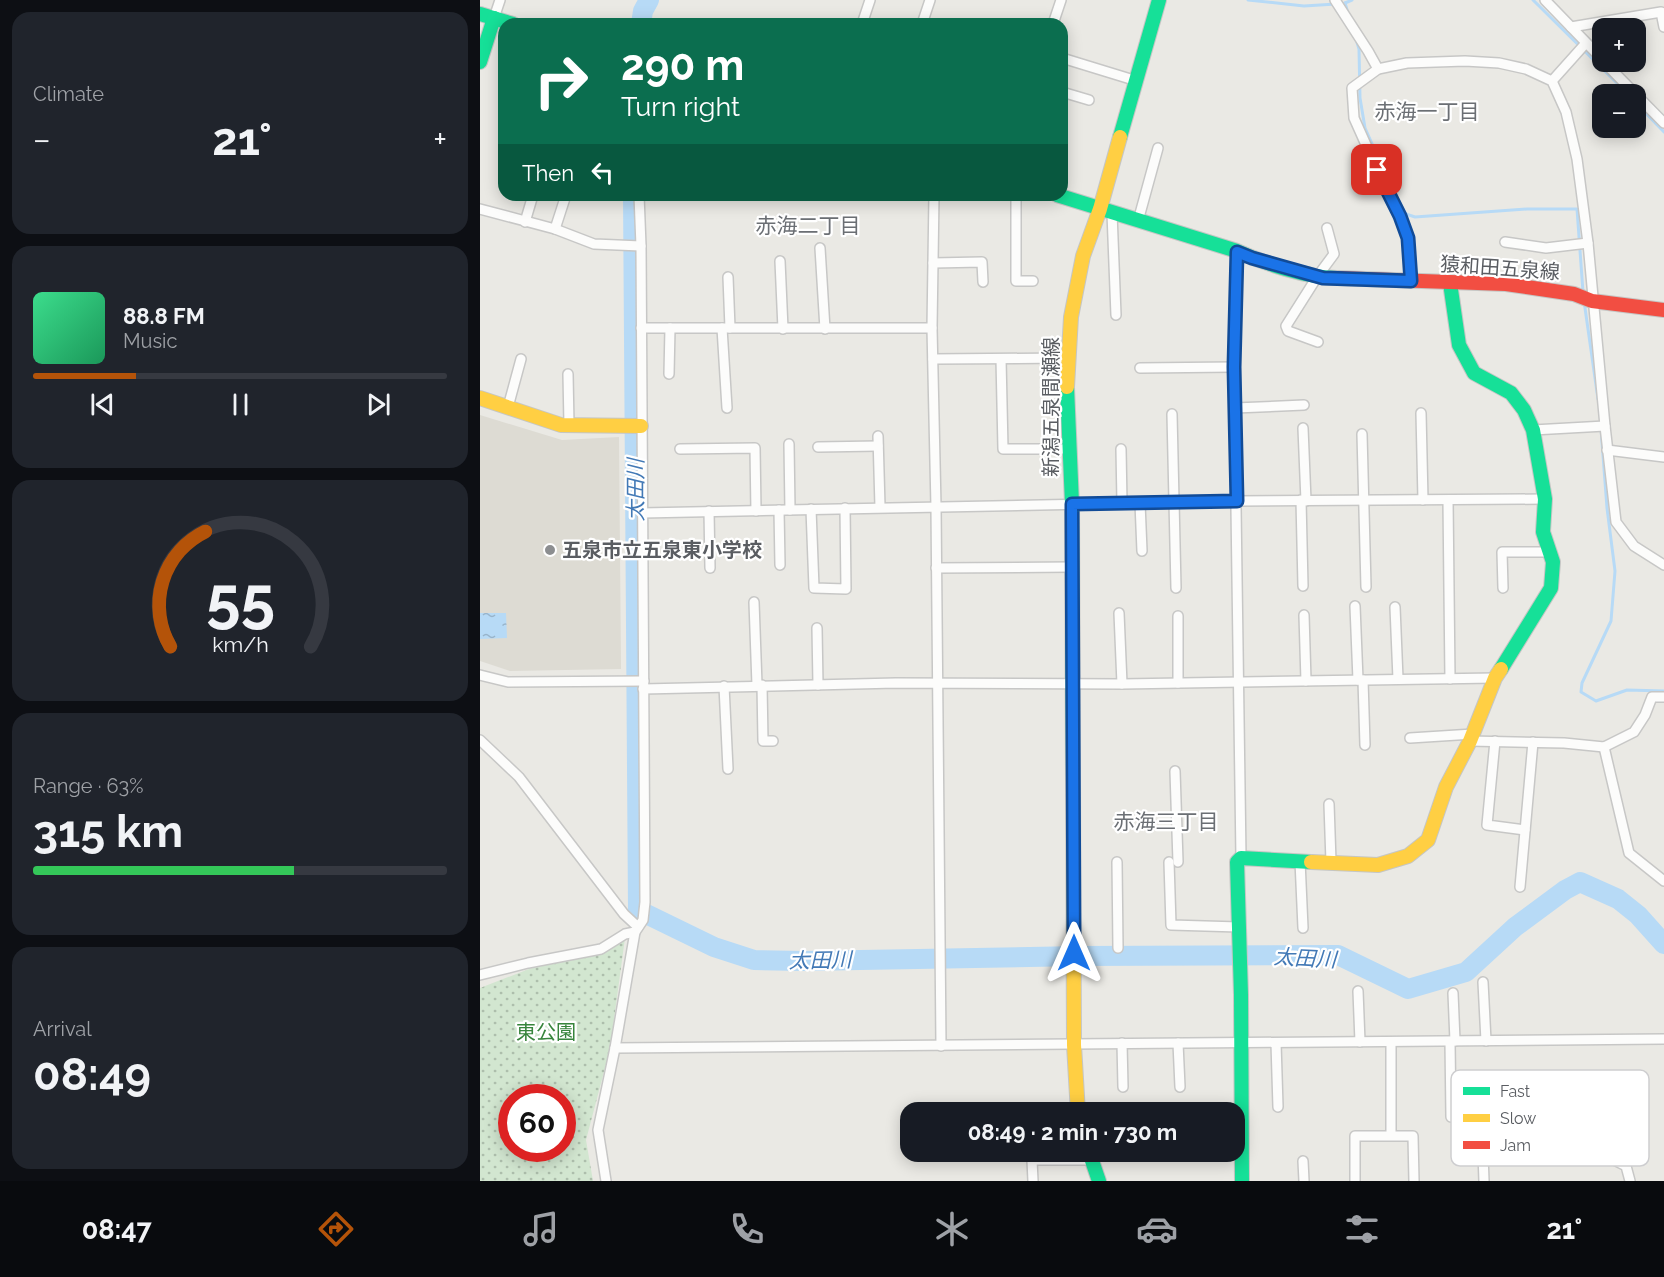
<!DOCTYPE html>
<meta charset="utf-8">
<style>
:root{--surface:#171b24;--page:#20242c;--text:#f1f3f6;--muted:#9ea1a6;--line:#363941;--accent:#b45309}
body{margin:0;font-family:Raleway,"Noto Sans JP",sans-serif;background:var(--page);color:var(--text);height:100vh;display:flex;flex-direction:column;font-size:22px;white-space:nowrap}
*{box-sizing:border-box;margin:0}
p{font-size:20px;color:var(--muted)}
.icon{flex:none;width:33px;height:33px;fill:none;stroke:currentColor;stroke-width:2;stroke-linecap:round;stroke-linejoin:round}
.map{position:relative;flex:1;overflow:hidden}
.details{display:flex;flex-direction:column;gap:12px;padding:12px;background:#0d0f14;width:480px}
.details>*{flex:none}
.guide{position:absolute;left:18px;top:18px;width:570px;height:183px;border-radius:18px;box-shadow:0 3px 15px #0003;background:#0b6e4f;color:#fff;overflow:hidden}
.controls{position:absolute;left:1112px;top:18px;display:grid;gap:12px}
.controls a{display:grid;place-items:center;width:54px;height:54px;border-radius:12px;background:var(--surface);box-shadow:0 3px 15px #0003;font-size:30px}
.speed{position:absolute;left:18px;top:1084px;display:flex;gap:12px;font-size:30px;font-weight:700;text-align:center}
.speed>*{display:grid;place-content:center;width:78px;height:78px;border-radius:50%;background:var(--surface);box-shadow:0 3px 15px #0003;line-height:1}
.speed .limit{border:9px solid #d22;background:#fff;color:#111}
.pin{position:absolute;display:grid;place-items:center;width:51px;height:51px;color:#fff;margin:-26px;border-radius:12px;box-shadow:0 3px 9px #0006}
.me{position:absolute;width:66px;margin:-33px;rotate:0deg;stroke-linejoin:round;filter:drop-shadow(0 0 4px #0008)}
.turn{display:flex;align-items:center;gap:21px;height:126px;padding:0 24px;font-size:27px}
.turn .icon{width:78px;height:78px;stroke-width:2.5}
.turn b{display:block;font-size:42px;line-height:51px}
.then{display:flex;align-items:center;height:57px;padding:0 24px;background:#0003;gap:12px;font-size:22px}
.big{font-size:45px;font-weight:700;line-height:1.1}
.details .tile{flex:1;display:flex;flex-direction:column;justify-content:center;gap:9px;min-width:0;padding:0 21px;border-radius:18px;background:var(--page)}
.details .dial{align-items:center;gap:0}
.dial svg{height:156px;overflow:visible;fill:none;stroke:var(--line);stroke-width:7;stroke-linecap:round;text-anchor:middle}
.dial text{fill:var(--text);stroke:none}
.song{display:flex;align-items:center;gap:18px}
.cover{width:72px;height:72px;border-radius:9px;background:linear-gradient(135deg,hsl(150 70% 55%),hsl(150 70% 35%))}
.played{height:6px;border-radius:3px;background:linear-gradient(90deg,var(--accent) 25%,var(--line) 25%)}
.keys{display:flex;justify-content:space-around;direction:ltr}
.heat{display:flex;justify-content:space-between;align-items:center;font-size:33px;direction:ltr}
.charge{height:9px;border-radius:4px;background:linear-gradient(90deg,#34c759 63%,var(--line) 0)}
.trip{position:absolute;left:420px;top:1102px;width:345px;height:60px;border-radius:18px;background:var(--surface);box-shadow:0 3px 15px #0003;font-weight:700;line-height:60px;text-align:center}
.dock{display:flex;height:96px;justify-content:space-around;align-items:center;background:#090b0e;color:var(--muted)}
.dock .icon{width:42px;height:42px}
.dock .selected{color:var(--accent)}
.dock b{font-size:27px;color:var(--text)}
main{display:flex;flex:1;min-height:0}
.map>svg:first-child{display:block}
.education{fill:#dddbd3}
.green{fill:url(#green-dots);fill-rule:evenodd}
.water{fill:url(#water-ripples)}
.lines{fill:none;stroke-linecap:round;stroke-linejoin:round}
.stream{stroke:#b7daf6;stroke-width:3}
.river{stroke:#b7daf6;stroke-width:20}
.street-casing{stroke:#c7c7c6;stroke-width:12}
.fast-casing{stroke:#c5c6c4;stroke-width:16}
.slow-casing{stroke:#c5c6c4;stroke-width:16}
.jam-casing{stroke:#c5c6c4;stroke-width:16}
.street{stroke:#fcfcfb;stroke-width:9}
.fast{stroke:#16e098;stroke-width:14}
.slow{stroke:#ffcf43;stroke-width:14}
.jam{stroke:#f24e42;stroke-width:14}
.route-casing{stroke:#114b97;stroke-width:15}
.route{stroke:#1a73e8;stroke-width:10}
.poi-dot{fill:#8c8e90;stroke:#fff;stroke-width:2}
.labels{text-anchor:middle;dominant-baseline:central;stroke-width:4.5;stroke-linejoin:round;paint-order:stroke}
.street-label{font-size:20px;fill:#5a5d62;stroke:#fff}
.poi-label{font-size:20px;font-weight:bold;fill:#5a5d62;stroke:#fff;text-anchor:start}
.park-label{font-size:20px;fill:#37843c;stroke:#fff}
.neighbourhood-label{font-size:21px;fill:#6b6f74;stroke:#fff}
.water-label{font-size:21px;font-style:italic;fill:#4279b6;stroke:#fff}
.key{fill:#fff;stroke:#ceced0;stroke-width:1.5}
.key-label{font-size:16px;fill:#5a5d62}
</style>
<main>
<section class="details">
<div class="tile"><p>Climate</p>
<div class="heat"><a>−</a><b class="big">21°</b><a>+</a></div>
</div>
<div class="tile">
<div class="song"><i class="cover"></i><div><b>88.8 FM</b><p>Music</p></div></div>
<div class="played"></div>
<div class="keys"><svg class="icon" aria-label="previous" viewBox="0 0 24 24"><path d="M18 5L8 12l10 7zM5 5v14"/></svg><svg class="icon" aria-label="pause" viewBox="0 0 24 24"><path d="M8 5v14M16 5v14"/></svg><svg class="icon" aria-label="next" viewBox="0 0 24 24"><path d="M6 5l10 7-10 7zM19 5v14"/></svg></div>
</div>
<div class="tile dial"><svg viewBox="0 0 100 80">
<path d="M14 69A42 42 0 1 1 86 69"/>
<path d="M14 69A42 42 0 0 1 32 10" stroke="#b45309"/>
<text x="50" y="56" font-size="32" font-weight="700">55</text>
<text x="50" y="72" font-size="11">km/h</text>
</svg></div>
<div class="tile"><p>Range · 63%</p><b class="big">315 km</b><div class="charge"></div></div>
<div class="tile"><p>Arrival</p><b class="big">08:49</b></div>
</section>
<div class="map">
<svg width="1184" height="1181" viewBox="0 0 1184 1181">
<defs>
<pattern id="green-dots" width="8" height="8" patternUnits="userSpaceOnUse" patternTransform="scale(1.5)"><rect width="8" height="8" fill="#d2e6d0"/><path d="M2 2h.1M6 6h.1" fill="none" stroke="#adbeac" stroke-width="1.8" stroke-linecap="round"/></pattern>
<pattern id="water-ripples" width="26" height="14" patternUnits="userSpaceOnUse" patternTransform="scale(1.5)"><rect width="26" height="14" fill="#b7daf6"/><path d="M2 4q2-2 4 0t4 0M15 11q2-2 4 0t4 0" fill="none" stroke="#98b4cb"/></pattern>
</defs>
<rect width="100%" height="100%" fill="#eae9e4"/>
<path class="education" d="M0 415 82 440 139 437 141 669 30 671 0 661Z"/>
<path class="green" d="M145 938 130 1049 106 1140 113 1181H0V988L49 969 123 952ZM32 1098H82V1149H32Z"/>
<path class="water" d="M26 613 27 638 0 639V613Z"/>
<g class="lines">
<g class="stream">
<path d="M768 0 824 6 856 4"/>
<path d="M1053 0 1148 94"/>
<path d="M865 3 868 13"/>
<path d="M865 3 872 0"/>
<path d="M876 39 879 49 880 98 885 128 923 213 935 217 1047 209H1097L1103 292"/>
<path d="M1155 102 1184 132"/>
<path d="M1104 301 1118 399"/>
<path d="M1121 429 1127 508 1135 571 1131 621 1102 683 1101 692 1116 701 1147 690 1184 691"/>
</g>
<g class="river">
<path d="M161 24 163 11 169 0"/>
<path d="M153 195 158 910 234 947 274 960 323 961 601 956 858 955 928 989 986 972 1035 927 1085 890 1100 882 1138 899 1158 915 1184 944"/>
</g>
<g class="street-casing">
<g id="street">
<path d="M855 0 888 51 898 69"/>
<path d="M1065 0 1122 59"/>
<path d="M14 18 20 0"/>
<path d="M382 24 390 0"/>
<path d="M442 24 450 0"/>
<path d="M573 24 581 0"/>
<path d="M1091 27 1181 12 1184 27"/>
<path d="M582 58 657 81"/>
<path d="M1124 62 1184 123"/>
<path d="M1072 81 1106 43"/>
<path d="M582 92 609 100"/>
<path d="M454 195 452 328 456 507 461 1046"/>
<path d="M536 195V281H553"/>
<path d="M0 209 75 229 114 244 161 246"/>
<path d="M632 213 636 315"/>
<path d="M658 221 678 148"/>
<path d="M45 222 53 195"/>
<path d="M75 229 86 195"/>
<path d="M1025 242 1066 248 1108 243"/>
<path d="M340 248 345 329"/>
<path d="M757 251 754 367 761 858"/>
<path d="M300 261 303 329"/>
<path d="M453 263 502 262 503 282"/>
<path d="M248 277 250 328"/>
<path d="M931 281 928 238 920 216 904 185 874 118 872 88 898 69 927 63 985 61 1019 63 1046 69 1072 81 1086 112 1097 159 1108 243 1125 426 1136 522 1154 546 1184 565"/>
<path d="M161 328H452"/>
<path d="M242 328 247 408"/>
<path d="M838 342 808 331 806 326 837 277 854 254 847 228"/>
<path d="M453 359 589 358"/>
<path d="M521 359 523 449H590"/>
<path d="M660 368 754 367"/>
<path d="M88 374 89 425"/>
<path d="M189 374 190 328"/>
<path d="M28 407 41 359"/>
<path d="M755 408 824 405"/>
<path d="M941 413 943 500"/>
<path d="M692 414 696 588"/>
<path d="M823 428 826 501"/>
<path d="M1053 430 1125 426"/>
<path d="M882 434 886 587"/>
<path d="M398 436 400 507"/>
<path d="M309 444 310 510"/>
<path d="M338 447 398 446"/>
<path d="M200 449 275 448 276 511"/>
<path d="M641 449 642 503"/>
<path d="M1127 450 1184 457"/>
<path d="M821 500 823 586"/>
<path d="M968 500 970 679"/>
<path d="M660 503 662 551"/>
<path d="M331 509 334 588 366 589 365 508"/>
<path d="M299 510 300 565"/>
<path d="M229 511 230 568"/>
<path d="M162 513 757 501 1065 499"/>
<path d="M456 568 592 567"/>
<path d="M1023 588 1022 552H1070"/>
<path d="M274 602 277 685"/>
<path d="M875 606 878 680"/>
<path d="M915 607 918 679"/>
<path d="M639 613 642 684"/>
<path d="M824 615 826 681"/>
<path d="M698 616V683"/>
<path d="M337 628 338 685"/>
<path d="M0 675 28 682 164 681"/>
<path d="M883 680 885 745"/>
<path d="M282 685 283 741H293"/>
<path d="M244 686 248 769"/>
<path d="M163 689 416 683 642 684 1015 678"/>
<path d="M930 738 993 734"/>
<path d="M0 740 39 777 144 914 158 927"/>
<path d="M990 741 1084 743 1124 747 1154 732 1165 715 1172 697H1184"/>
<path d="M1015 741 1007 825 1045 830"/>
<path d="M1124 747 1149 853 1184 881"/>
<path d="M695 771 698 862"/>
<path d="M849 804 851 862"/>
<path d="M820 861 823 928"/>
<path d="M637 862 638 948"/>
<path d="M689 862 691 925 759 927"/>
<path d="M1040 887 1053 742"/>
<path d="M0 975 48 963 121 949 145 934 155 932"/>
<path d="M1003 982 1006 1041"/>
<path d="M878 991 880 1042"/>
<path d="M973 993 975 1041"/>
<path d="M970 1042 971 1117"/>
<path d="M642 1043 643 1087"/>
<path d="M698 1043 700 1087"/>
<path d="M796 1043 798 1107"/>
<path d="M135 1048 1184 1039"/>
<path d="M1126 1090 1127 1150 1134 1160 1146 1166 1150 1181"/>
<path d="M911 1135V1042"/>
<path d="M995 1136 996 1155 1003 1154 1004 1181"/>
<path d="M823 1161 824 1181"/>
<path d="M126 1181 118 1130 135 1048 155 932 163 920 165 902 161 246 159 195"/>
<path d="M553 1181 552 1160H612"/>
<path d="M875 1181V1136H933L934 1181"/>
</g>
</g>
<g class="fast-casing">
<g id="fast">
<path d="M0 14 33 24"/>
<path d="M0 62 14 18"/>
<path d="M640 137 679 0"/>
<path d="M577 195 757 251C783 263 828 278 857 278"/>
<path d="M970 283 979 345 994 373 1031 393 1044 410 1053 430 1065 499 1063 532 1073 562 1071 588 1021 669"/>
<path d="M587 387 592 504 593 783"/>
<path d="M609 1152 619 1181"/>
<path d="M762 1181 761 995 757 862 761 858 831 862"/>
</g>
</g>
<g class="slow-casing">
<g id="slow">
<path d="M587 387 591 317 603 256 620 209 640 137"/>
<path d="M0 398 81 425 161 426"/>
<path d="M593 783 594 1045 598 1113"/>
<path d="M831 862 898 865 928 856 948 840 966 787 990 741 1015 678 1021 669"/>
</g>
</g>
<g class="jam-casing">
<path id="jam" d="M857 278 1026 284 1094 294 1112 301 1184 310"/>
</g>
<use href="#street" class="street"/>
<use href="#fast" class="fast"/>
<use href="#slow" class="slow"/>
<use href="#jam" class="jam"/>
</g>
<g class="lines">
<g class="route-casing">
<path id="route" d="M594 953 592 504 757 501 754 367 757 252 772 258 843 278 931 281 928 238 920 216 897 170"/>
</g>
<use href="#route" class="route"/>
</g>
<circle class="poi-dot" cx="70" cy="550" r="6"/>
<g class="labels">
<g class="street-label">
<text transform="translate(1020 268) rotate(4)">猿和田五泉線</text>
<text transform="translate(571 407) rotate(-90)">新潟五泉間瀬線</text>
</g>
<g class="poi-label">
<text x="82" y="550">五泉市立五泉東小学校</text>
</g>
<g class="park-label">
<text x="66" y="1032">東公園</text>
</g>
<g class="neighbourhood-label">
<text x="947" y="111">赤海一丁目</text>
<text x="328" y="225">赤海二丁目</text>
<text x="686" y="821">赤海三丁目</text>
</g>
<g class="water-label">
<text transform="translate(155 490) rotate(-90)">太田川</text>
<text transform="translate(825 958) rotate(3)">太田川</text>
<text transform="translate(340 960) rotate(-1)">太田川</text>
</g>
</g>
<rect x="971" y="1070" width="198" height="96" rx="9" class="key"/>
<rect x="983" y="1087" width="27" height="8" fill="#16e098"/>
<rect x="983" y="1114" width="27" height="8" fill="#ffcf43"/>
<rect x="983" y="1141" width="27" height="8" fill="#f24e42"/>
<g class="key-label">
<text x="1020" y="1097">Fast</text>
<text x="1020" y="1124">Slow</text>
<text x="1020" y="1151">Jam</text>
</g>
</svg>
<div class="controls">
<a>+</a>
<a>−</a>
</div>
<div class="speed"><div class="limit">60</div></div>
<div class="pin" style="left:897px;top:170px;background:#d93025"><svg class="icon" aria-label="arrive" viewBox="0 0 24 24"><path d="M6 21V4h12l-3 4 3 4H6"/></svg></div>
<svg class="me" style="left:594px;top:953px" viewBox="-20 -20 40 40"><path d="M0-17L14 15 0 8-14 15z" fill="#1a73e8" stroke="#fff" stroke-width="4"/></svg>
<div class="trip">08:49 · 2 min · 730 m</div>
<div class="guide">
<div class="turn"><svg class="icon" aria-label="right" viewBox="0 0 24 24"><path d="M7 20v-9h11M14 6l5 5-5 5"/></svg><div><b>290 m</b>Turn right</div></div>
<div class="then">Then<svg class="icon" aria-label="left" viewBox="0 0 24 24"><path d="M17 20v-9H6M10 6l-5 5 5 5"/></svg></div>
</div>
</div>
</main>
<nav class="dock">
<b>08:47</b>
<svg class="icon selected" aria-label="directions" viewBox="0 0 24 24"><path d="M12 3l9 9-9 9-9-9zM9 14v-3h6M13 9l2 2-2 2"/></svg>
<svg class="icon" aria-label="music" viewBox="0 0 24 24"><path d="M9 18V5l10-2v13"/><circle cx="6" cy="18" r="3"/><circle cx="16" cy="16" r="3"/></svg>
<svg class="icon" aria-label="phone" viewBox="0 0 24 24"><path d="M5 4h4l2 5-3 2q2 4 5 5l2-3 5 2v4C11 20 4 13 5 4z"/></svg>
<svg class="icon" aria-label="climate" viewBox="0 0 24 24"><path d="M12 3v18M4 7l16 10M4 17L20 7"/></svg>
<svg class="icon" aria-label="car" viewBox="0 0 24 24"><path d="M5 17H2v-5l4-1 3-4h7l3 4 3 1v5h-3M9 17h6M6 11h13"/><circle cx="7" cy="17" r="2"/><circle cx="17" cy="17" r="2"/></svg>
<svg class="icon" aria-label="filters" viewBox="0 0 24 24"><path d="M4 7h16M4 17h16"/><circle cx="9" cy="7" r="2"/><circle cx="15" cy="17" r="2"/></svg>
<b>21°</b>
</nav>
